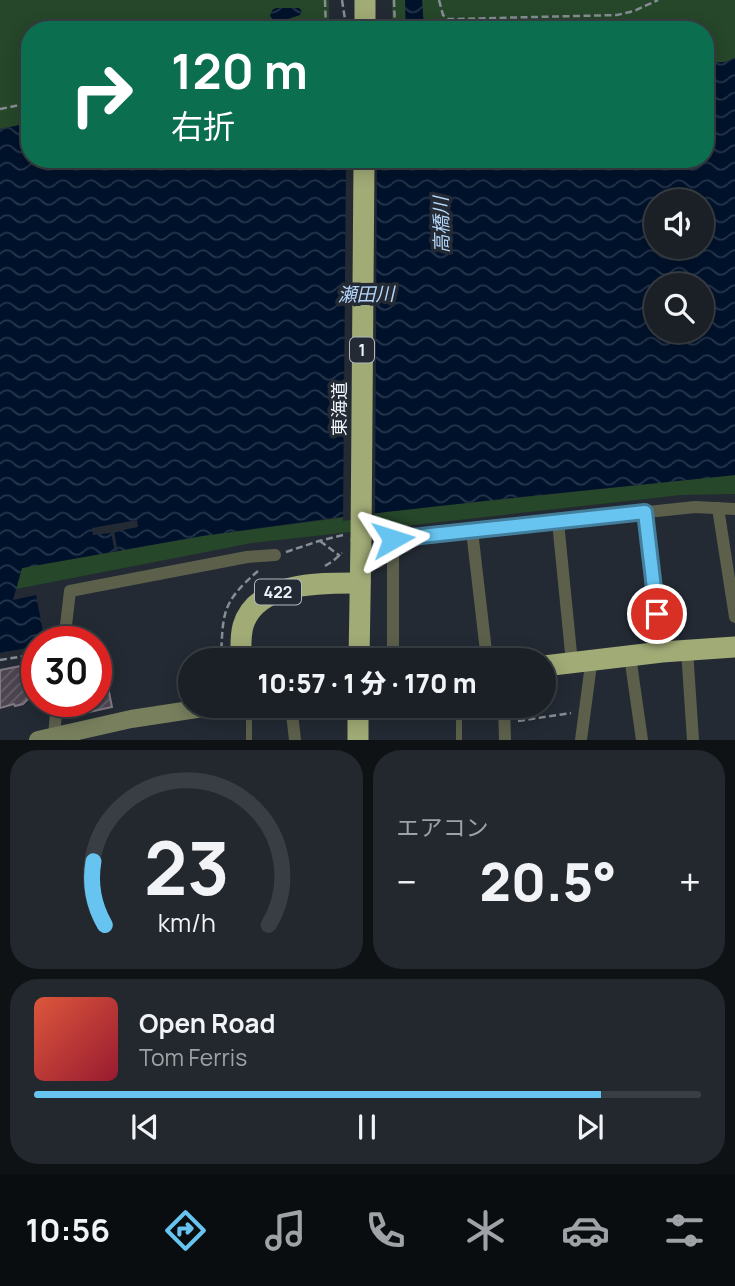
<!DOCTYPE html>
<html lang="ja">
<meta charset="utf-8">
<style>
:root{--surface:#1a2026;--page:#23282e;--text:#f1f3f6;--muted:#9fa3a7;--line:#383e43;--accent:#67c4f0}
body{margin:0;font-family:Manrope,"Noto Sans JP",sans-serif;background:var(--page);color:var(--text);height:100vh;display:flex;flex-direction:column;font-size:26px;white-space:nowrap}
*{box-sizing:border-box;margin:0}
p{font-size:23px;color:var(--muted)}
.icon{flex:none;width:38px;height:38px;fill:none;stroke:currentColor;stroke-width:2;stroke-linecap:round;stroke-linejoin:round}
.map{position:relative;height:740px;overflow:hidden}
.side{display:flex;flex-direction:column;gap:10px;padding:10px;background:#0e1215;flex:1}
.side>*{flex:none}
.top-card{position:absolute;left:21px;top:21px;width:693px;height:147px;border-radius:28px;box-shadow:0 4px 18px #0003,0 0 0 2px var(--line);background:#0b6e4f;color:#fff;overflow:hidden}
.tools{position:absolute;left:644px;top:189px;display:grid;gap:14px}
.tools a{display:grid;place-items:center;width:70px;height:70px;border-radius:50%;background:var(--surface);box-shadow:0 4px 18px #0003,0 0 0 2px var(--line);font-size:35px}
.speed{position:absolute;left:21px;top:626px;display:flex;gap:14px;font-size:35px;font-weight:700;text-align:center}
.speed>*{display:grid;place-content:center;width:91px;height:91px;border-radius:50%;background:var(--surface);box-shadow:0 4px 18px #0003,0 0 0 2px var(--line);line-height:1}
.speed .limit{border:10px solid #d22;background:#fff;color:#111}
.pin{position:absolute;display:grid;place-items:center;width:60px;height:60px;color:#fff;margin:-30px;border:4px solid #fff;border-radius:50%;box-shadow:0 2px 7px #0007}
.me{position:absolute;width:77px;margin:-38px;rotate:84deg;stroke-linejoin:round;filter:drop-shadow(0 0 5px #0008)}
.turn{display:flex;align-items:center;gap:24px;height:147px;padding:0 35px;font-size:32px}
.turn .icon{width:91px;height:91px;stroke-width:2.5}
.turn b{display:block;font-size:49px;line-height:60px}
.big{font-size:52px;font-weight:800;line-height:1.1}
.side .widget{flex:1;display:flex;flex-direction:column;justify-content:center;gap:10px;min-width:0;padding:0 24px;border-radius:28px;background:var(--page)}
.side .dial{align-items:center;gap:0}
.dial svg{height:182px;overflow:visible;fill:none;stroke:var(--line);stroke-width:7;stroke-linecap:round;text-anchor:middle}
.dial text{fill:var(--text);stroke:none}
.song{display:flex;align-items:center;gap:21px}
.cover{width:84px;height:84px;border-radius:10px;background:linear-gradient(135deg,hsl(10 70% 55%),hsl(350 70% 35%))}
.played{height:7px;border-radius:4px;background:linear-gradient(90deg,var(--accent) 85%,var(--line) 85%)}
.keys{display:flex;justify-content:space-around;direction:ltr}
.heat{display:flex;justify-content:space-between;align-items:center;font-size:38px;direction:ltr}
.side .tiles{flex:1;display:grid;gap:10px;grid-template-columns:1fr 1fr}
.widget:last-child{grid-column:span 2}
.trip{position:absolute;left:178px;top:648px;width:378px;height:70px;border-radius:35px;background:var(--surface);box-shadow:0 4px 18px #0003,0 0 0 2px var(--line);font-weight:800;line-height:70px;text-align:center}
.tabs{display:flex;height:112px;justify-content:space-around;align-items:center;background:#0a0d0f;color:var(--muted)}
.tabs .icon{width:49px;height:49px}
.tabs .current{color:var(--accent)}
.tabs b{font-size:32px;color:var(--text)}
.map>svg:first-child{display:block}
.park{fill:#264729}
.water{fill:url(#water-waves);fill-rule:evenodd}
.pier{fill:#232a33}
.building{fill:url(#building-hatch);stroke:#807984;stroke-width:2}
.lines{fill:none;stroke-linecap:round;stroke-linejoin:round}
.path{stroke:#878d94;stroke-width:2.5;stroke-dasharray:7 3.5;stroke-linecap:butt}
.lane{stroke:#5c604b;stroke-width:6}
.street{stroke:#5c604b;stroke-width:12}
.secondary{stroke:#787f5d;stroke-width:18}
.highway{stroke:#a1ab76;stroke-width:21}
.highway-bridge{stroke:#a1ab76;stroke-width:21}
.route-casing{stroke:#437f9c;stroke-width:18}
.route{stroke:#67c4f0;stroke-width:12}
.labels{text-anchor:middle;dominant-baseline:central;stroke-width:7;stroke-linejoin:round;paint-order:stroke}
.shield{fill:#232a33;stroke:#b2b7be;stroke-width:2}
.shield-label{font-size:16px;font-weight:bold;fill:#eff4fa}
.street-label{font-size:18px;fill:#eff4fa;stroke:#232a33}
.water-label{font-size:19px;font-style:italic;fill:#b5d6fb;stroke:#232a33}
</style>
<div class="map">
<svg width="735" height="740" viewBox="0 0 735 740">
<defs>
<pattern id="water-waves" width="16" height="10" patternUnits="userSpaceOnUse" patternTransform="scale(1.75)"><rect width="16" height="10" fill="#00122b"/><path d="M0 5q4-4 8 0t8 0" fill="none" stroke="#26354b"/></pattern>
<pattern id="building-hatch" width="6" height="6" patternUnits="userSpaceOnUse" patternTransform="scale(1.75)"><rect width="6" height="6" fill="#4d4651"/><path d="M-1 1l2-2M0 6l6-6M5 7l2-2" fill="none" stroke="#67616b"/></pattern>
</defs>
<rect width="100%" height="100%" fill="#232a33"/>
<g class="park">
<path d="M0 0H329V30H30V123L0 129Z"/>
<path d="M392 0H405L406 30H392Z"/>
<path d="M422 0H735V58L725 62 705 63V30H424Z"/>
<path d="M735 475V494L681 495 252 543 16 589 22 568 202 536 392 511Z"/>
</g>
<g class="water">
<path d="M405 0H422L424 30H406Z"/>
<path d="M276 8H299L302 11 300 15 276 23 270 16 272 10Z"/>
<path d="M735 58V475L511 498 333 518 202 536 22 568 13 600 36 595 45 642H37V646L0 653V129L30 123V159H705V63L725 62ZM656 201H702V247H656ZM656 285H702V331H656Z"/>
</g>
<g class="pier">
<path d="M346 159H377L375 517 343 521Z"/>
<path d="M137 520 138 527 114 532 118 552H115L111 533 93 535 92 528Z"/>
</g>
<g class="building">
<path d="M31 664 29 698 23 704 15 706 14 704 0 708V670Z"/>
<path d="M107 682 112 707 80 714 77 702H96V683Z"/>
</g>
<g class="lines">
<g class="path">
<path d="M325 0 326 30"/>
<path d="M342 0 346 26"/>
<path d="M394 0 395 30"/>
<path d="M439 0 443 15 448 19H454L617 15 634 11 658 0"/>
<path d="M0 109 30 103"/>
<path d="M320 541 340 556"/>
<path d="M286 552 319 541 343 535"/>
<path d="M325 566 333 561 342 553"/>
<path d="M0 660 37 654"/>
<path d="M221 660C223 613 221 603 258 571"/>
<path d="M518 721 571 713"/>
</g>
<g class="lane">
<path d="M246 705 249 717V740"/>
<path d="M459 740V705"/>
</g>
<g class="street">
<path d="M718 508 735 617"/>
<path d="M645 512 662 652"/>
<path d="M558 522 572 663"/>
<path d="M472 531 487 660"/>
<path d="M64 642 70 591 247 557 275 555"/>
<path d="M687 650 693 740"/>
<path d="M630 656 642 740"/>
<path d="M393 660V539L695 507 735 509"/>
<path d="M291 705 295 740"/>
<path d="M504 705 505 740"/>
<path d="M54 736 57 702"/>
<path d="M581 740 590 672V661"/>
</g>
<path class="secondary" d="M38 740 131 719 223 705"/>
<g class="highway">
<path d="M365 30V0"/>
<path d="M241 660C241 649 240 637 243 626 256 581 323 583 360 583"/>
<path d="M359 660 361 540"/>
<path d="M544 666 662 652 735 647"/>
<path d="M358 740V705"/>
</g>
<path class="highway-bridge" d="M361 540 364 159"/>
</g>
<g class="lines">
<g class="route-casing">
<path id="route" d="M393 539 645 512 657 614"/>
</g>
<use href="#route" class="route"/>
</g>
<g class="labels">
<g class="shield">
<rect x="350" y="337.5" width="24" height="25" rx="5"/>
<rect x="255" y="579.5" width="46" height="25" rx="5"/>
</g>
<g class="shield-label">
<text x="362" y="350">1</text>
<text x="278" y="592">422</text>
</g>
<g class="street-label">
<text transform="translate(339 409) rotate(-90)">東海道</text>
</g>
<g class="water-label">
<text transform="translate(441 225) rotate(-91)">高橋川</text>
<text transform="translate(366 294) rotate(-1)">瀬田川</text>
</g>
</g>
</svg>
<div class="tools">
<a><svg class="icon" aria-label="sound" viewBox="0 0 24 24"><path d="M4 9h4l5-4v14l-5-4H4zM17 9q2 3 0 6"/></svg></a>
<a><svg class="icon" aria-label="search" viewBox="0 0 24 24"><circle cx="10" cy="10" r="6"/><path d="M15 15l6 6"/></svg></a>
</div>
<div class="speed"><div class="limit">30</div></div>
<div class="pin" style="left:657px;top:614px;background:#d93025"><svg class="icon" aria-label="arrive" viewBox="0 0 24 24"><path d="M6 21V4h12l-3 4 3 4H6"/></svg></div>
<svg class="me" style="left:393px;top:539px" viewBox="-20 -20 40 40"><path d="M0-17L14 15 0 8-14 15z" fill="#67c4f0" stroke="#fff" stroke-width="4"/></svg>
<div class="trip">10:57 · 1 分 · 170 m</div>
<div class="top-card">
<div class="turn"><svg class="icon" aria-label="right" viewBox="0 0 24 24"><path d="M7 20v-9h11M14 6l5 5-5 5"/></svg><div><b>120 m</b>右折</div></div>
</div>
</div>
<section class="side">
<div class="tiles">
<div class="widget dial"><svg viewBox="0 0 100 80">
<path d="M14 69A42 42 0 1 1 86 69"/>
<path d="M14 69A42 42 0 0 1 9 41" stroke="#67c4f0"/>
<text x="50" y="56" font-size="32" font-weight="700">23</text>
<text x="50" y="72" font-size="11">km/h</text>
</svg></div>
<div class="widget"><p>エアコン</p>
<div class="heat"><a>−</a><b class="big">20.5°</b><a>+</a></div>
</div>
<div class="widget">
<div class="song"><i class="cover"></i><div><b>Open Road</b><p>Tom Ferris</p></div></div>
<div class="played"></div>
<div class="keys"><svg class="icon" aria-label="previous" viewBox="0 0 24 24"><path d="M18 5L8 12l10 7zM5 5v14"/></svg><svg class="icon" aria-label="pause" viewBox="0 0 24 24"><path d="M8 5v14M16 5v14"/></svg><svg class="icon" aria-label="next" viewBox="0 0 24 24"><path d="M6 5l10 7-10 7zM19 5v14"/></svg></div>
</div>
</div>
</section>
<nav class="tabs">
<b>10:56</b>
<svg class="icon current" aria-label="directions" viewBox="0 0 24 24"><path d="M12 3l9 9-9 9-9-9zM9 14v-3h6M13 9l2 2-2 2"/></svg>
<svg class="icon" aria-label="music" viewBox="0 0 24 24"><path d="M9 18V5l10-2v13"/><circle cx="6" cy="18" r="3"/><circle cx="16" cy="16" r="3"/></svg>
<svg class="icon" aria-label="phone" viewBox="0 0 24 24"><path d="M5 4h4l2 5-3 2q2 4 5 5l2-3 5 2v4C11 20 4 13 5 4z"/></svg>
<svg class="icon" aria-label="climate" viewBox="0 0 24 24"><path d="M12 3v18M4 7l16 10M4 17L20 7"/></svg>
<svg class="icon" aria-label="car" viewBox="0 0 24 24"><path d="M5 17H2v-5l4-1 3-4h7l3 4 3 1v5h-3M9 17h6M6 11h13"/><circle cx="7" cy="17" r="2"/><circle cx="17" cy="17" r="2"/></svg>
<svg class="icon" aria-label="filters" viewBox="0 0 24 24"><path d="M4 7h16M4 17h16"/><circle cx="9" cy="7" r="2"/><circle cx="15" cy="17" r="2"/></svg>
</nav>
